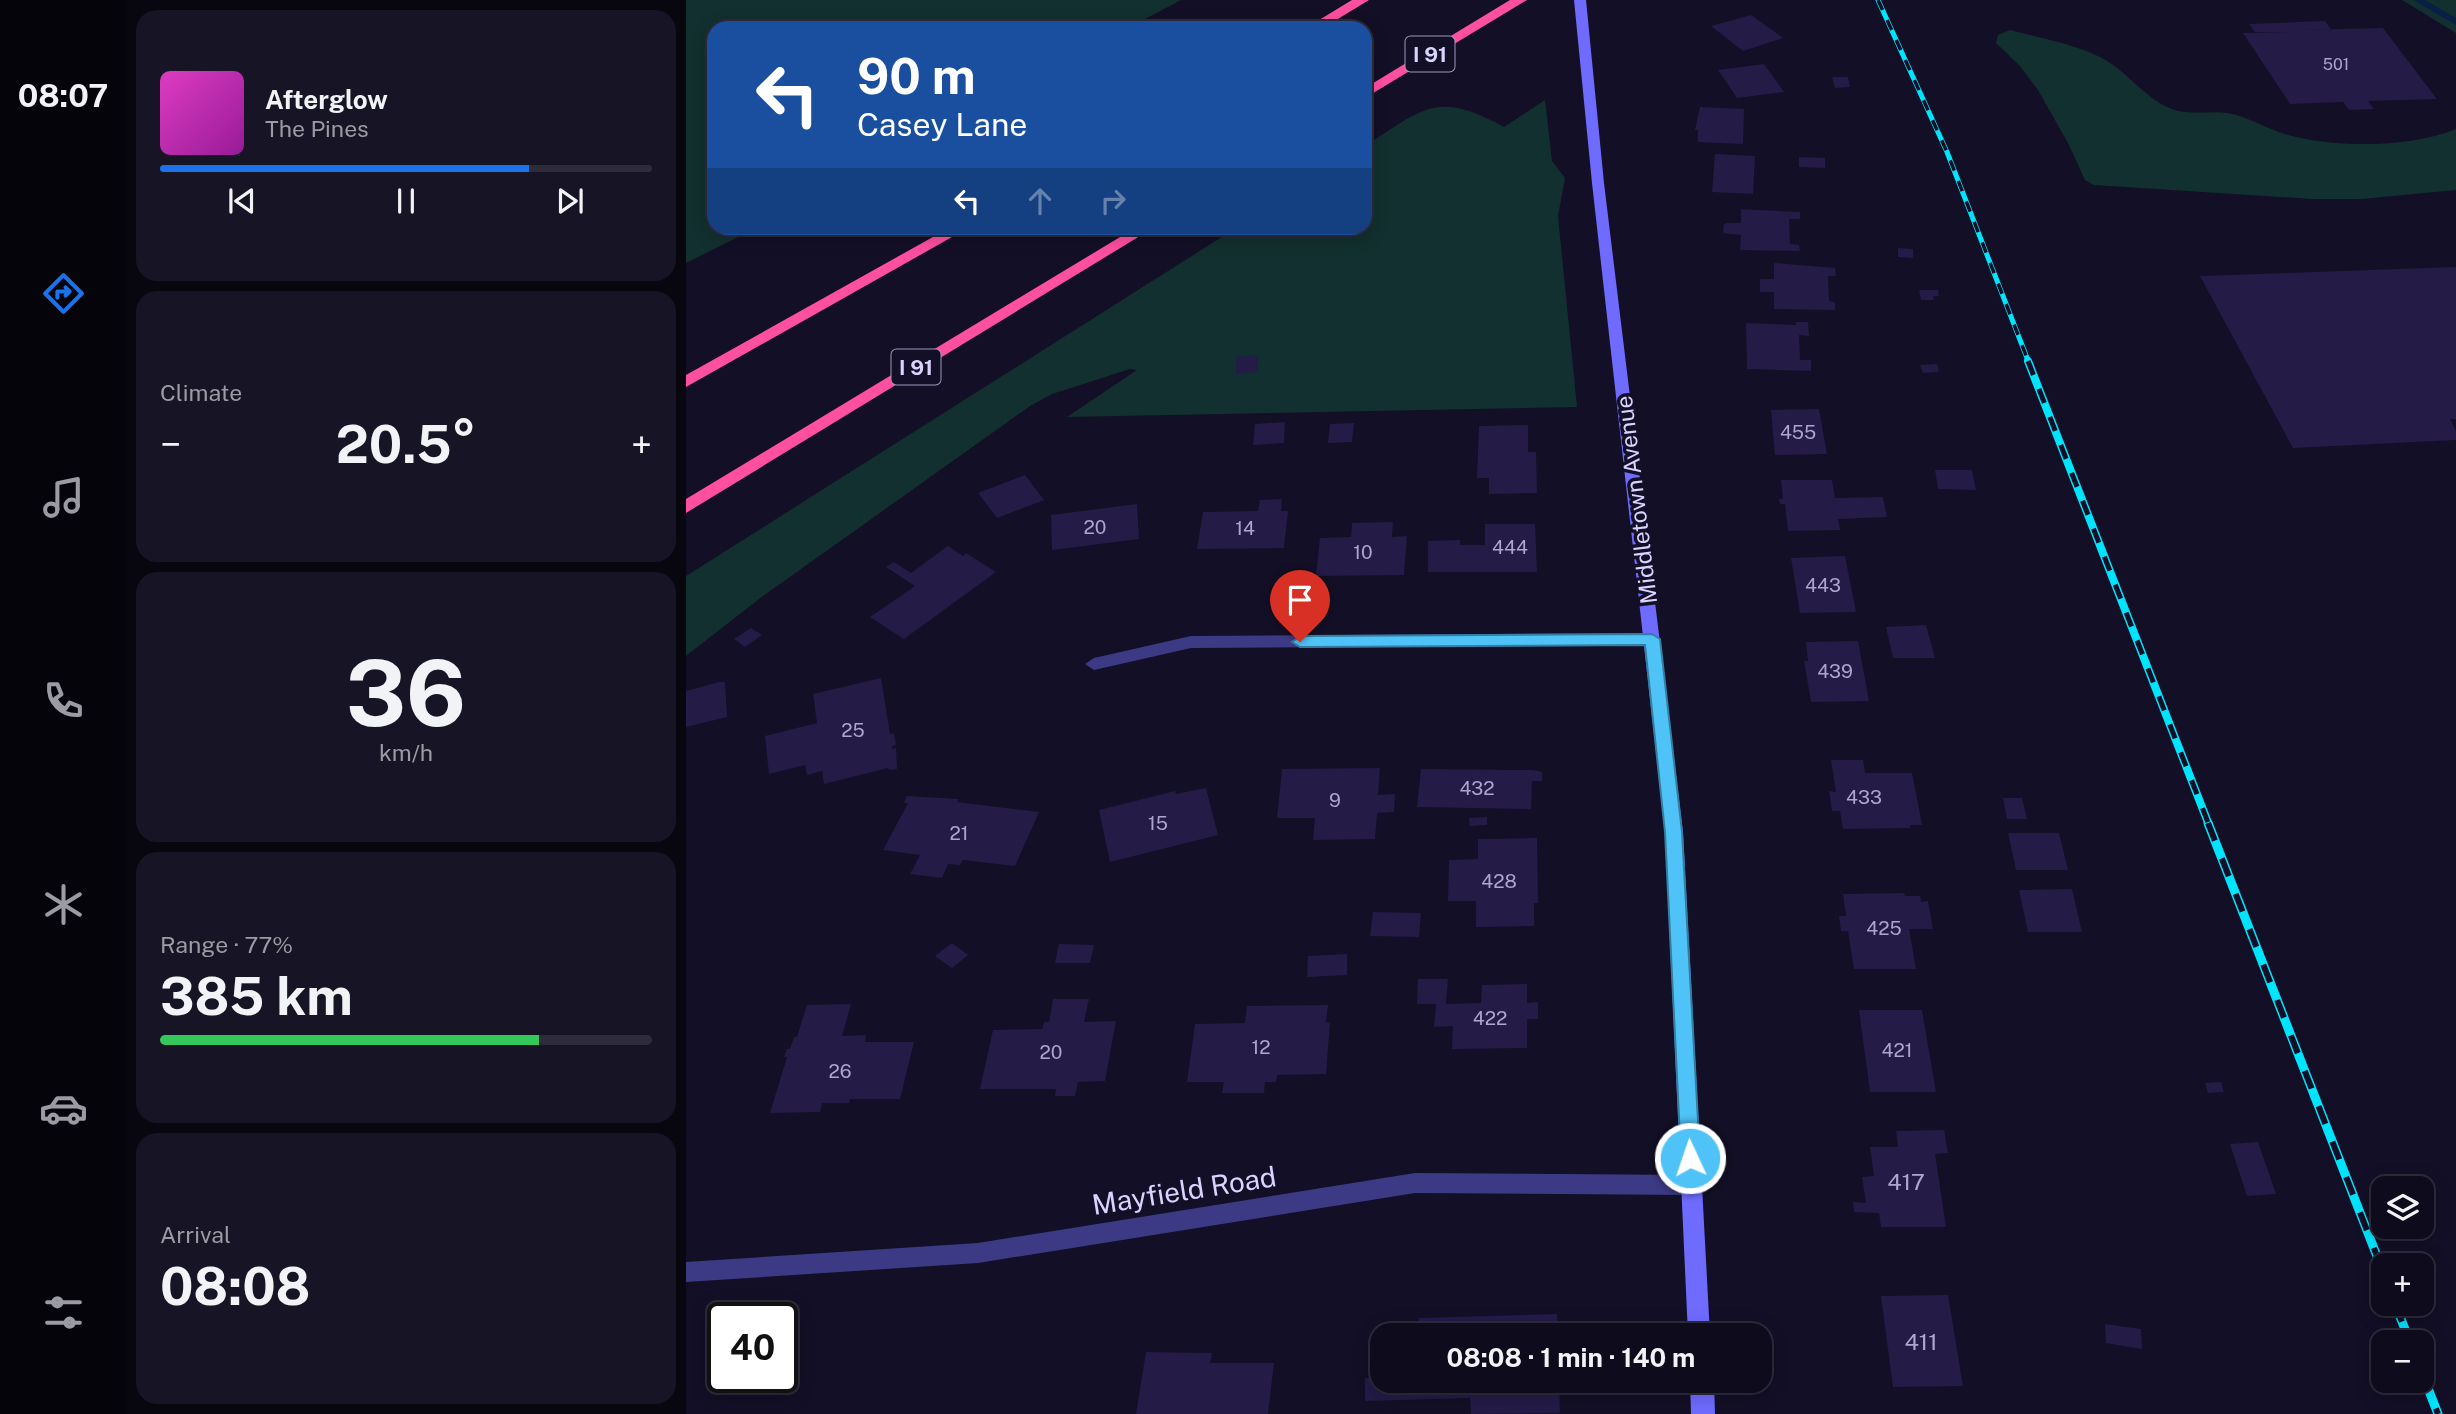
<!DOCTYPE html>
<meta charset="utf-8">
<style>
:root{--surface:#0e0b1c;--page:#171425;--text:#f1f3f6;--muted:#9b9ba3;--line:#2e2b3b;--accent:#1a73e8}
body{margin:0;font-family:"Public Sans",sans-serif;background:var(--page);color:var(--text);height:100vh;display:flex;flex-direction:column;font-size:26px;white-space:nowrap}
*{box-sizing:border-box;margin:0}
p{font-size:23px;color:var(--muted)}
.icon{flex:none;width:38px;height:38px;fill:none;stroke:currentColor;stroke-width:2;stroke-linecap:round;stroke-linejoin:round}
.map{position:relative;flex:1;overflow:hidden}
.sheet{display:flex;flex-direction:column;gap:10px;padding:10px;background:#08060f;width:560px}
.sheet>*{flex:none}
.top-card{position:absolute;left:21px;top:21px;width:665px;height:214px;border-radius:21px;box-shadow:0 4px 18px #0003,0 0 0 2px var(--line);background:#1a4fa0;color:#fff;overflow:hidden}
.tools{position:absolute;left:1685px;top:1176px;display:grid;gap:14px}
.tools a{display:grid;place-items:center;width:63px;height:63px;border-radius:14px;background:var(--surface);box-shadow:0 4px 18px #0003,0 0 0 2px var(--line);font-size:35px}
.speed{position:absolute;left:21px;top:1302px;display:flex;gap:14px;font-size:35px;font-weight:700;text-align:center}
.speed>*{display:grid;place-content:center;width:91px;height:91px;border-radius:50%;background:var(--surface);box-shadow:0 4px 18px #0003,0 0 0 2px var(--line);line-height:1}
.speed .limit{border:4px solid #111;border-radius:10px;background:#fff;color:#111}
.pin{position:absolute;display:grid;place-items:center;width:60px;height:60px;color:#fff;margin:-72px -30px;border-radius:50% 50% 50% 0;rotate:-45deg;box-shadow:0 0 7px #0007}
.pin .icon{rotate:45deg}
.me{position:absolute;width:77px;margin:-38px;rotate:357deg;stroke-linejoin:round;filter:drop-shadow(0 0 5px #0008)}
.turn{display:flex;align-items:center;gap:24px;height:147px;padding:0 35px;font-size:32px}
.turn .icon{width:91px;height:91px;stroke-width:2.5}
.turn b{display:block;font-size:49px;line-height:60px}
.lanes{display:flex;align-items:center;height:66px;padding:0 35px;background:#0003;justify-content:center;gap:35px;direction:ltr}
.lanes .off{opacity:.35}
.big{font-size:52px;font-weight:700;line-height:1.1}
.sheet .card{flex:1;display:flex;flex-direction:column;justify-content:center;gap:10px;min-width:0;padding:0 24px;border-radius:21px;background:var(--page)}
.sheet .dial{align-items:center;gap:0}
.dial b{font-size:91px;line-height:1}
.song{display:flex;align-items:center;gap:21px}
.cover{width:84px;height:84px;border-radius:10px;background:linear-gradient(135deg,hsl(310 70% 55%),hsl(300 70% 35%))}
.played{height:7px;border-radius:4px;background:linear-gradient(90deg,var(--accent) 75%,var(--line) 75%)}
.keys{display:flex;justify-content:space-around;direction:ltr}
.heat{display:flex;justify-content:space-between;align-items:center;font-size:38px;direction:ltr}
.charge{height:10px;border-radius:5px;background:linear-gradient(90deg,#34c759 77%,var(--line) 0)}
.trip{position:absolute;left:684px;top:1323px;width:402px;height:70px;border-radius:21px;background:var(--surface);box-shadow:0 4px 18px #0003,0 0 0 2px var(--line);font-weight:700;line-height:70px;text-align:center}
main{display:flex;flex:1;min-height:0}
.tab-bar{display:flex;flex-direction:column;width:126px;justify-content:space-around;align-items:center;background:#06040b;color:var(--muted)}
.tab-bar .icon{width:49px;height:49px}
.tab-bar .selected{color:var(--accent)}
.tab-bar b{font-size:32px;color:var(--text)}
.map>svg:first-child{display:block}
.green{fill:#12302f}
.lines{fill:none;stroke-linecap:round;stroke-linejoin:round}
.stream{fill:#0a1f44;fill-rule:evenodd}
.building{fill:#241b47}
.street{fill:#3d3a85;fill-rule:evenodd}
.secondary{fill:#6f6bff;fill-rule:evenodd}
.highway{fill:#ff4fa3;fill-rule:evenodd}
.rail-far2-casing{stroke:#00e5ff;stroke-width:5}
.rail-far1-casing{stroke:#00e5ff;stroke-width:8}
.rail-casing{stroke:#00e5ff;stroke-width:9}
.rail-far2{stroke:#130f26;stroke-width:3.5;stroke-dasharray:11;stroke-linecap:butt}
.rail-far1{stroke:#130f26;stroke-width:5;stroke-dasharray:15;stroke-linecap:butt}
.rail{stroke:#130f26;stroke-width:6;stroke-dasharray:19;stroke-linecap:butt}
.route{fill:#4fc3f7;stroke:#337fa1;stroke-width:2}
.labels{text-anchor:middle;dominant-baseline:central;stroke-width:7;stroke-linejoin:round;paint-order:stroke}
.far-number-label{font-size:16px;fill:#aca6d1}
.number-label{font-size:19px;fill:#aca6d1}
.shield{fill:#130f26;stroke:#9e99be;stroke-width:2}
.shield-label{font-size:21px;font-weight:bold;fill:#d9d4ff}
.street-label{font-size:23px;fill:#d9d4ff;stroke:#130f26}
.near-number-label{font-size:23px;fill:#aca6d1}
.near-street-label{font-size:28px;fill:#d9d4ff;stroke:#130f26}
</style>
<main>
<nav class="tab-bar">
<b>08:07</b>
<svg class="icon selected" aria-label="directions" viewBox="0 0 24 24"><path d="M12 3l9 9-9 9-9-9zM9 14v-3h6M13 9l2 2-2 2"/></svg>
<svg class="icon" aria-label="music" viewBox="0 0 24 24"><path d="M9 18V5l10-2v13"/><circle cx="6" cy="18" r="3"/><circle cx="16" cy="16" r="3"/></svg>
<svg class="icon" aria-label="phone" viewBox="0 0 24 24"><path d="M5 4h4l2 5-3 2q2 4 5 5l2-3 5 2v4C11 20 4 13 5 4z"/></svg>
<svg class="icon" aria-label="climate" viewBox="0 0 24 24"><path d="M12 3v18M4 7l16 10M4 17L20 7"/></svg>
<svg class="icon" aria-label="car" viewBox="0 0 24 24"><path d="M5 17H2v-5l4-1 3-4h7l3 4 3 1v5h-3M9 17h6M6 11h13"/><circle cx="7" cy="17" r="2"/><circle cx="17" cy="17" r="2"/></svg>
<svg class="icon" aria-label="filters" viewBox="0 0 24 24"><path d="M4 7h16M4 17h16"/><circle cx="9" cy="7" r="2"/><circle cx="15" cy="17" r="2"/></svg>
</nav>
<section class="sheet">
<div class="card">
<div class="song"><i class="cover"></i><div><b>Afterglow</b><p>The Pines</p></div></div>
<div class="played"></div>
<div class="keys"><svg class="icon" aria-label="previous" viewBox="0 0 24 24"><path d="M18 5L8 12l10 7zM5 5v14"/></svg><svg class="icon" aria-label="pause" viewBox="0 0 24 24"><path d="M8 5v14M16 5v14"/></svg><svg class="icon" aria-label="next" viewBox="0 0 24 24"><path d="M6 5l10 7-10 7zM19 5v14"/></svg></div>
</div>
<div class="card"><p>Climate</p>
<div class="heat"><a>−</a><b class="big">20.5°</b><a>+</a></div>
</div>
<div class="card dial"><b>36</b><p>km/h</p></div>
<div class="card"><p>Range · 77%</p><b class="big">385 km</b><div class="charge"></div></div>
<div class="card"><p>Arrival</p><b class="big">08:08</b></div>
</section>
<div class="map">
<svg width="1770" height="1414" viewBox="0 0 1770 1414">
<rect width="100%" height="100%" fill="#130f26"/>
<g class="green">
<path d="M0 0H495L442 28H28V228H70L0 263Z"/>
<path d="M1716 0H1770V33Z"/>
<path d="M1324 30C1354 38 1389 44 1416 58 1440 71 1456 94 1479 106 1499 117 1521 110 1542 113 1563 117 1581 129 1602 135 1650 148 1724 148 1770 129V190L1676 199H1627L1408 185 1399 180 1382 143 1352 90 1334 66 1310 43 1312 35Z"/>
<path d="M859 100 866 161 879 178 872 216 891 407 381 417 451 370 444 369 366 394 344 406 73 599 0 656V576L550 228H679V146C738 108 751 90 818 127Z"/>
</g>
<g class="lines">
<path class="stream" d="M1727 0H1739L1770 18V25Z"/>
</g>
<g class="building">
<path d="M1065 15 1097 38 1057 51 1025 26Z"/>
<path d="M1639 21 1645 29 1613 30 1697 28 1751 99 1682 101 1688 109 1663 110 1657 102 1604 104 1557 33 1606 32H1569L1563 24Z"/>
<path d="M1078 64 1098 92 1051 98 1032 70Z"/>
<path d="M1146 77H1162L1164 87 1149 88Z"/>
<path d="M1014 107 1058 109 1057 144 1012 142V130H1009Z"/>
<path d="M1029 154 1069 156 1067 194 1026 192Z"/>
<path d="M1113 157 1139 158V168L1113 167Z"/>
<path d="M1055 209 1114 212V219H1103L1104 244 1113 245 1114 251 1054 250 1055 235 1037 233 1038 224 1041 223H1055Z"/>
<path d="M1212 248 1227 249V258L1212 257Z"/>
<path d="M1088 263 1149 268 1150 276H1142L1143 301 1149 302V310L1088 309V292H1074V279H1088Z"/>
<path d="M1770 267V419H1764L1770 431V440L1607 448 1514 276Z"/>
<path d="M1233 290H1252L1253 296H1247L1248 300H1235Z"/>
<path d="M1110 322H1122L1123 336 1113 335 1114 360H1125V371L1061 369 1060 323 1110 325Z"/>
<path d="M572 355V372L550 374V357Z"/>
<path d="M1251 364 1253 372 1237 373 1234 365Z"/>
<path d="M1133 409 1141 454 1089 455 1085 410Z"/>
<path d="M599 422 598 443 567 445 569 424Z"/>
<path d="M668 423 666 442 642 443 644 424Z"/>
<path d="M842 425V452H850L851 493 803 494V478H791L793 426Z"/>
<path d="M1249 470H1286L1290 490 1252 489Z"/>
<path d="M339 475 358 500 311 518 292 493Z"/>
<path d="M1095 480H1146L1149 498 1197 497 1201 517 1152 519 1154 530 1102 531 1099 504H1094L1093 499H1097Z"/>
<path d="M596 499 595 511H602L598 548 511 549 517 512 572 511 574 500Z"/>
<path d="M451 504 453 539 366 550 365 515Z"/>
<path d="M707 522 706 537 721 536 718 575 630 576 634 538 665 537 666 523Z"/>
<path d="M799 524H849L851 572H742V541L774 540V545H799Z"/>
<path d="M262 546 277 556 280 553 310 572 218 639 184 617 229 586 200 567 208 562 225 573Z"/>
<path d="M1159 556 1170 612 1114 613 1105 558Z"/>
<path d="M1240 625 1249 658H1207L1200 627Z"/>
<path d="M65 628 76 635 59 647 48 639Z"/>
<path d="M1172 641 1183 701 1125 702 1118 661H1122L1120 642Z"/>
<path d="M195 678 204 734 208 733 210 745 206 746V749L210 748 211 769 203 770 202 768 138 784 136 771 121 775 119 765 83 774 79 736 131 723 127 694Z"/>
<path d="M33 682H39L41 717 0 727V691Z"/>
<path d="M1145 760H1177L1179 773H1226L1236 825H1224V828L1157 829 1154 811H1146L1143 791 1150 792Z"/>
<path d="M694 768 692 795 709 794 708 812 691 813 689 839 627 840 629 818H591L596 769Z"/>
<path d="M735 769 847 770 856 772V781H846L845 809 731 807Z"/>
<path d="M520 788 532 835 424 862 413 810 489 791 490 794Z"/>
<path d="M221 796 273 799 271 802 353 812 329 866 277 860 274 865 262 864 256 878 224 874 234 855 197 850 222 803H218Z"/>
<path d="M1317 798H1336L1341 819H1321Z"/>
<path d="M801 817V825L784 826 783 818Z"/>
<path d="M1322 833H1373L1382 870H1330Z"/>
<path d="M851 838 852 903H848V926L790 927V901H762L763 860 792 859V839Z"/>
<path d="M1386 889 1396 932H1342L1333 890Z"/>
<path d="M1218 893 1219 896H1234L1235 902 1242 901 1247 929H1223L1230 969H1168L1162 931H1155L1153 916H1160L1157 894Z"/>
<path d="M687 912 735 913 733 937 684 936Z"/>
<path d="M266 943 282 955 266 968 249 956Z"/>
<path d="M373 944 408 945 404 963H369Z"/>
<path d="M661 954V975L621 977 622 956Z"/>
<path d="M732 979H762L760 1004 795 1003 796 985 841 984V1003L852 1002V1019H841V1048L766 1049 767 1026 748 1027 750 1004H731Z"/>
<path d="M367 999H403L398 1022 430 1021 419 1081 392 1082 389 1096H369L370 1089H294L307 1030 356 1029 358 1022H363Z"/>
<path d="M165 1004 156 1036 180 1035 179 1042H228L214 1099H164L163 1103H136L134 1112 84 1113 101 1057H98L101 1049H104L108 1037H111L121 1005Z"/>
<path d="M642 1005 640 1022 644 1023 640 1074 591 1075 590 1082H579L578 1093H536L538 1082H501L509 1024 559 1023 561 1006Z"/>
<path d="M1173 1010H1236L1250 1092H1184Z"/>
<path d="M1535 1082 1538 1092 1522 1093 1519 1083Z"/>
<path d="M1258 1130 1262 1153 1249 1154 1260 1227H1195L1193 1213 1168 1212 1167 1202 1180 1203 1176 1177 1188 1176 1184 1147H1212L1210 1131Z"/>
<path d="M1572 1142 1590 1194 1561 1196 1544 1144Z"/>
<path d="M1262 1295 1277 1386 1207 1387 1195 1296Z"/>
<path d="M871 1314 872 1335H733V1318Z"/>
<path d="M1419 1324 1455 1329 1456 1349 1420 1343Z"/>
<path d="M460 1352 526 1353 524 1363H588L582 1414H450Z"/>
<path d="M679 1378H696V1381H873L874 1413 785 1414 784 1398 679 1401Z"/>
</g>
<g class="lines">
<g class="street">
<path d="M966 633 974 639 966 645 505 648 408 670 399 664 408 658 505 636Z"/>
<path d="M729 1173 1006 1175 1014 1178 1017 1185 1014 1192 1006 1195 729 1193 292 1263 0 1282V1262L292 1243Z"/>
</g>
<g class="secondary">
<path d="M888 0H900L918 183 997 832 1024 1335H1002L979 832 906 183Z"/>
<path d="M1004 1381H1028L1029 1414H1005Z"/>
</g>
<g class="highway">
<path d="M666 0H683L637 28H620Z"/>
<path d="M824 0H841L679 98V88Z"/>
<path d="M263 228H282L0 387V375Z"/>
<path d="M449 228H467L0 513V499Z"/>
</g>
<g class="rail-far2-casing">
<path id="rail-far2" d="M1192 0 1261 152 1343 363"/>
</g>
<g class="rail-far1-casing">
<path id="rail-far1" d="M1342 361 1523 825"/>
</g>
<g class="rail-casing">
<g id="rail">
<path d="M1522 823 1698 1274"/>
<path d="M1709 1304 1724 1342"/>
<path d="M1736 1373 1752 1414"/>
</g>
</g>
<use href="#rail-far2" class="rail-far2"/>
<use href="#rail-far1" class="rail-far1"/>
<use href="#rail" class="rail"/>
</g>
<path class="route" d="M966 634 974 639 996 832 1014 1158 1011 1164 1004 1166 998 1164 995 1158 979 832 959 645 614 647 606 642 614 636Z"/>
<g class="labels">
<g class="far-number-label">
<text x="1650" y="64">501</text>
</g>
<g class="number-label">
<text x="1112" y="432">455</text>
<text x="409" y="527">20</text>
<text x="559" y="528">14</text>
<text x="824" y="547">444</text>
<text x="677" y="552">10</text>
<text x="1137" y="585">443</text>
<text x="1149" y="671">439</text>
<text x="167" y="730">25</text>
<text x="791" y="788">432</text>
<text x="1178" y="797">433</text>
<text x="649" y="800">9</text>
<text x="472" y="823">15</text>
<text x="273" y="833">21</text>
<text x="813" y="881">428</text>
<text x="1198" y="928">425</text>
<text x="804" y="1018">422</text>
<text x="575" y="1047">12</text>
<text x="1211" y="1050">421</text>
<text x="365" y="1052">20</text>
<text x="154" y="1071">26</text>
</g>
<g class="shield">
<rect x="719.5" y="36.5" width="49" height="35" rx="5"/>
<rect x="205.5" y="349.5" width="49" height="35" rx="5"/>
</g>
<g class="shield-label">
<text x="744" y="54">I 91</text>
<text x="230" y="367">I 91</text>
</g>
<g class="street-label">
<text transform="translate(950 500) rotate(-97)">Middletown Avenue</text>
</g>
<g class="near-number-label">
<text x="1220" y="1181">417</text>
<text x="1235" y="1341">411</text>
</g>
<g class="near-street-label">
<text transform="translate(498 1190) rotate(-9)">Mayfield Road</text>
</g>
</g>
</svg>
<div class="tools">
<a><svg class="icon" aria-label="layers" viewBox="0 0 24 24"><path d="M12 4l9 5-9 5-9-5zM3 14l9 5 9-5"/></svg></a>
<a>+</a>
<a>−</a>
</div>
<div class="speed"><div class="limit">40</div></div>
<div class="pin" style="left:614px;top:642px;background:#d93025"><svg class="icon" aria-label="arrive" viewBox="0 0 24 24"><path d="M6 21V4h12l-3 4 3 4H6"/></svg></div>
<svg class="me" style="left:1004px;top:1158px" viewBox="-20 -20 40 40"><circle r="17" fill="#4fc3f7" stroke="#fff" stroke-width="3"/><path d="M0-11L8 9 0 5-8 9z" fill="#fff"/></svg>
<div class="trip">08:08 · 1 min · 140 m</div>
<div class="top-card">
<div class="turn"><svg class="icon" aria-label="left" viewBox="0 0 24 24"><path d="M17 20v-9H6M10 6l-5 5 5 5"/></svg><div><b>90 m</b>Casey Lane</div></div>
<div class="lanes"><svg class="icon" aria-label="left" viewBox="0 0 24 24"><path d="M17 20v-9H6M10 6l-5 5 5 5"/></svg><svg class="icon off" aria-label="ahead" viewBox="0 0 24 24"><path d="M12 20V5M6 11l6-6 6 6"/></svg><svg class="icon off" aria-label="right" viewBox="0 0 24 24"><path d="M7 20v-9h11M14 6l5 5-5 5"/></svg></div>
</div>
</div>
</main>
